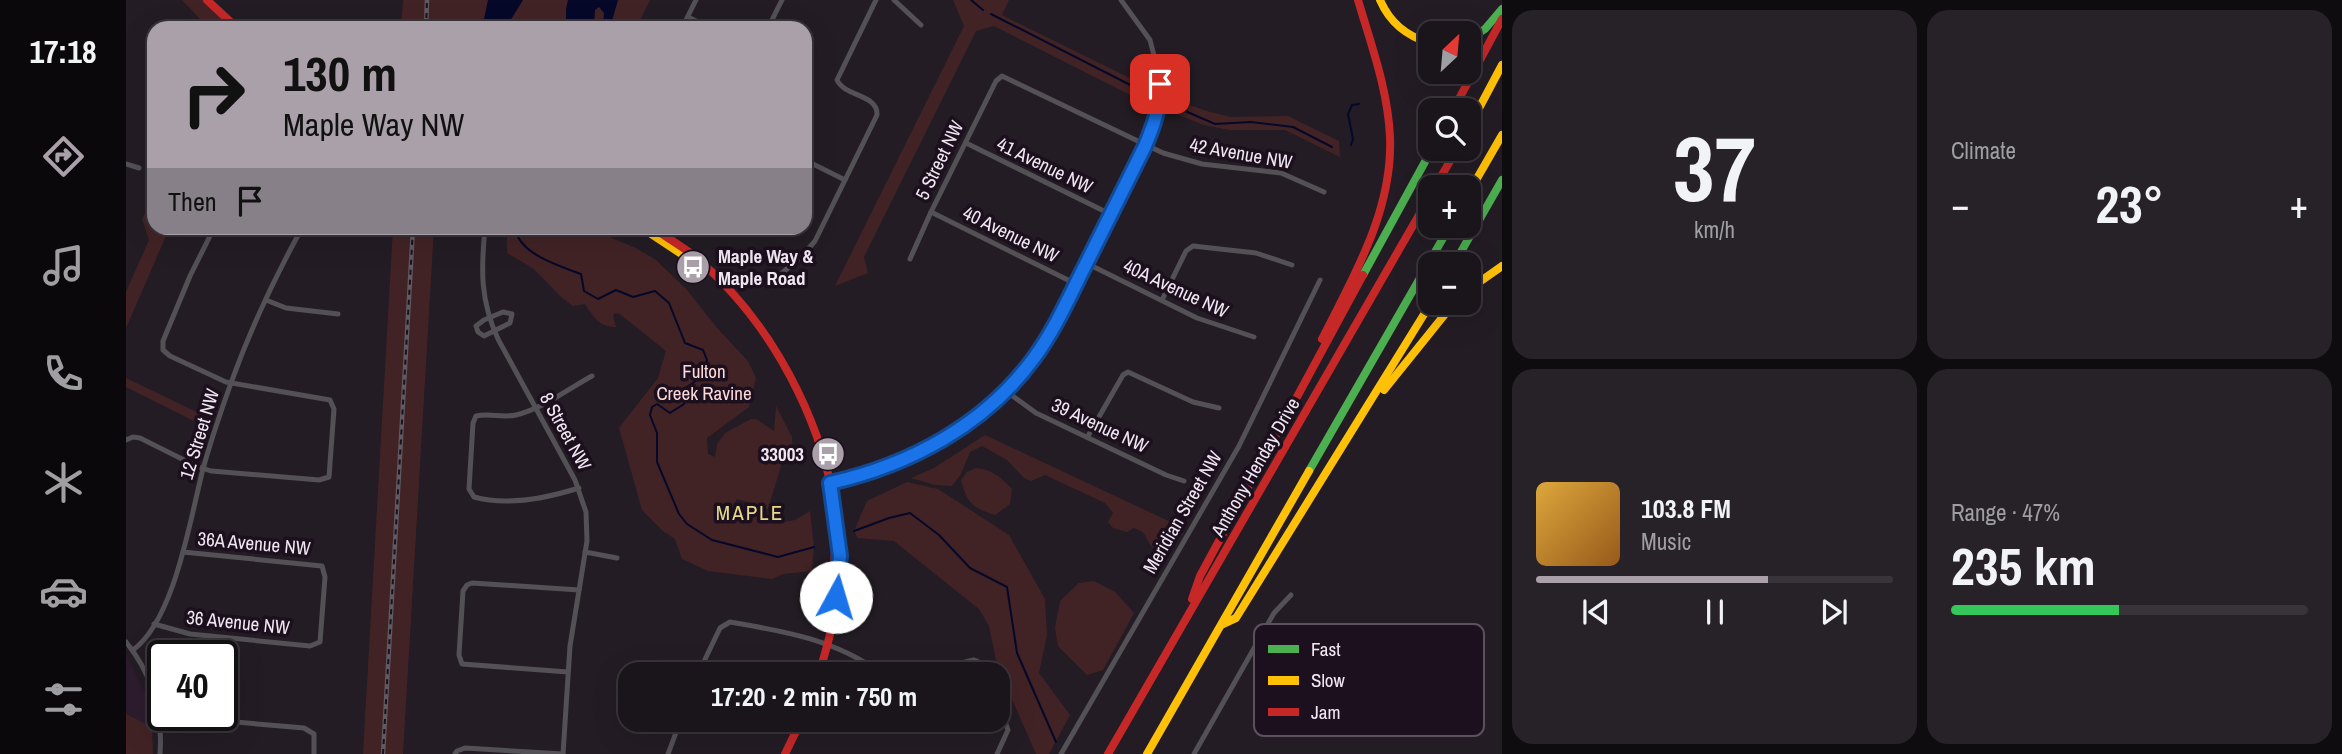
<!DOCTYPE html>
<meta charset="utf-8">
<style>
:root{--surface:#1a151b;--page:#272228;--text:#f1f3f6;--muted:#9f9fa3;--line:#38343a;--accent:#a9a0aa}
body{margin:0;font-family:"Archivo Narrow",sans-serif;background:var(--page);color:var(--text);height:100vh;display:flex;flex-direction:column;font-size:26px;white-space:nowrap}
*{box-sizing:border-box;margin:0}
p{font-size:23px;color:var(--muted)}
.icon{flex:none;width:38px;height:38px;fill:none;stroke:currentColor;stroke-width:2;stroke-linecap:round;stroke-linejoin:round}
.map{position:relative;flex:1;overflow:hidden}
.side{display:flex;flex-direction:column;gap:10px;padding:10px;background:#0e0c0f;width:840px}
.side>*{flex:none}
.hud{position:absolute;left:21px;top:21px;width:665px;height:214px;border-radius:21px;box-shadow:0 7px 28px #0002,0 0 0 2px var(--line);background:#a9a0aa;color:#111;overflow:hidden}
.needle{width:46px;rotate:26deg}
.buttons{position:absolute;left:1292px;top:21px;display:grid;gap:14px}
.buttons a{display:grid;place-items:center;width:63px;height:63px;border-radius:14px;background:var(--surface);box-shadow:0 7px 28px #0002,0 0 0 2px var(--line);font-size:35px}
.speed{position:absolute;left:21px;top:640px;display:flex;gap:14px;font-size:35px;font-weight:700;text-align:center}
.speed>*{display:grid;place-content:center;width:91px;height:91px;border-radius:50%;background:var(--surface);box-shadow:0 7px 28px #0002,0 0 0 2px var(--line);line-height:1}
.speed .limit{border:4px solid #111;border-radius:10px;background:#fff;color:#111}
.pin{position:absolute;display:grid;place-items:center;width:60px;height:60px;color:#fff;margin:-30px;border-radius:14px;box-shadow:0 4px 10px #0006}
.me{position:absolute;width:77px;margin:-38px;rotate:6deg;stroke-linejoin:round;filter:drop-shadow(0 0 5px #0008)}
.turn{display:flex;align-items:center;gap:24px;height:147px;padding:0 21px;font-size:32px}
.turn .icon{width:91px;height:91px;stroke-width:2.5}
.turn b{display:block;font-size:49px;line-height:60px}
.then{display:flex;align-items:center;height:66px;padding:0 21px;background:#0003;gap:14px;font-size:26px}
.big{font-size:52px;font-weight:700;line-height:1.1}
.side .widget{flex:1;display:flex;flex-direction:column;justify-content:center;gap:10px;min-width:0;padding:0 24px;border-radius:21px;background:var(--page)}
.side .dial{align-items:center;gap:0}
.dial b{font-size:91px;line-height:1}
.song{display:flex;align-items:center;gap:21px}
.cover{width:84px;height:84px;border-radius:10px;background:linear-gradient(135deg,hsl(40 70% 55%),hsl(30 70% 35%))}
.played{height:7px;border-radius:4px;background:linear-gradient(90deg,var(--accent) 65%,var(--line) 65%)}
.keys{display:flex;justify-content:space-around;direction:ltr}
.heat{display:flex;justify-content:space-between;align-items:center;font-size:38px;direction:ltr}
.charge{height:10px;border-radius:5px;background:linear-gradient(90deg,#34c759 47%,var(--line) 0)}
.side .tiles{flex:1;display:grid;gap:10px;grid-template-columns:repeat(2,1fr)}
.trip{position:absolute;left:492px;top:662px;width:392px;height:70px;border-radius:21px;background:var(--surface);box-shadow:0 7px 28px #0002,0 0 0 2px var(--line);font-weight:700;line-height:70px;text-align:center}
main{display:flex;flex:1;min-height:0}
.tab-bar{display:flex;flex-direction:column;width:126px;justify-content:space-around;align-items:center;background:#0a080b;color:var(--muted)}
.tab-bar .icon{width:49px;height:49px}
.tab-bar .on{color:var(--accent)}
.tab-bar b{font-size:32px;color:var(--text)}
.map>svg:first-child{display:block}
.built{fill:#2d1c2e}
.green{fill:#422325}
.water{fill:#050829}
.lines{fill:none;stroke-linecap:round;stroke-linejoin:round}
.stream{stroke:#050829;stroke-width:2}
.street{stroke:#535155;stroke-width:5}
.fast{stroke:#4caf50;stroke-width:8}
.slow{stroke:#ffc107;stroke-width:8}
.jam{stroke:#c62828;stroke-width:8}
.rail-casing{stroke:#5e5a60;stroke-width:4.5}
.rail{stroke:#1c0f1e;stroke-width:2;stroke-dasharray:5;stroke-linecap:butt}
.route-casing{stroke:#114b97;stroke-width:18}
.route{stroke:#1a73e8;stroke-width:12}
.labels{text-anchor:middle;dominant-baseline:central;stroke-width:7;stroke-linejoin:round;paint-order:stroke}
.street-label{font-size:19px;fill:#f1e7f2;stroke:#1c0f1e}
.poi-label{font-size:19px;font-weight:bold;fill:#f1e7f2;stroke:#1c0f1e;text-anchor:start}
.park-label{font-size:19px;fill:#fed9d9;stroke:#1c0f1e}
.neighbourhood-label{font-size:21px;letter-spacing:2px;fill:#e5d98a;stroke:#1c0f1e}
.key{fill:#1c0f1e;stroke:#5c505e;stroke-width:2}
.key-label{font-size:19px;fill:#f1e7f2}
</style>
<main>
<nav class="tab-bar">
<b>17:18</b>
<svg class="icon on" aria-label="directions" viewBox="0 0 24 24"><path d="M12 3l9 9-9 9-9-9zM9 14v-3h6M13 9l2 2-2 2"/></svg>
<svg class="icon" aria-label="music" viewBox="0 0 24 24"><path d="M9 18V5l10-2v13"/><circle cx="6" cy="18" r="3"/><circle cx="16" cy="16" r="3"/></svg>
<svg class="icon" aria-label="phone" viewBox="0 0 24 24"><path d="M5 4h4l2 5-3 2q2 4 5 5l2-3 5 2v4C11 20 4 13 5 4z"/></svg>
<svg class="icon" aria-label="climate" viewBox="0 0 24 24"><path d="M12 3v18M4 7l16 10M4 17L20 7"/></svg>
<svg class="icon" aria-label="car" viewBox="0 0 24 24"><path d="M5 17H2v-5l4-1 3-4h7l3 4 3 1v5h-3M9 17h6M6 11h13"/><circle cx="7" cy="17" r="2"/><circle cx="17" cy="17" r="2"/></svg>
<svg class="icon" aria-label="filters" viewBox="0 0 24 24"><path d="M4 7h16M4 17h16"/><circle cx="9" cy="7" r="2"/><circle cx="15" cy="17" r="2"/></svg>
</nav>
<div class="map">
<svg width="1376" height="754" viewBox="0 0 1376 754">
<rect width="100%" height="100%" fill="#231c24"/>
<path class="built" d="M0 655 19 693 26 727 0 714Z"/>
<g class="green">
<path d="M56 0H79L107 28H83Z"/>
<path d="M277 0H524L510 28H275Z"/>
<path d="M827 0H883L876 15 1026 89 1022 104 868 26 850 31 738 257 742 273 709 286 838 26Z"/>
<path d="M1043 98 1084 112 1105 117 1162 116 1213 141 1214 157 1159 130H1103L1078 125 1042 111Z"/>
<path d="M28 209V228H47L45 234 40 236 0 328V292L23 240 16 219 20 212Z"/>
<path d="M267 228H308L277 754H237Z"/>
<path d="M381 228H462L510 248 530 260 560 289 592 329 622 361 630 378 623 407 581 438 582 454 589 457 591 444 599 433 625 419H630L648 431 650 406 666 437 667 454 657 459 642 509 611 499 606 507 652 523 669 520 684 511 688 547 686 571 657 574 646 579 582 571 556 559 549 539 537 531 516 510 493 428 532 378 540 351 494 314 489 313 487 316 490 327C473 327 468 317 459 304L447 306 435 297 408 269 381 253Z"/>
<path d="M0 378 83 418 80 427 0 387Z"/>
<path d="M859 435 1053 526 1057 534 1043 547 1030 550 1025 546 1017 532 1008 528 1001 532 987 528 982 522 987 513 979 503 919 475 905 481 898 478 881 460 856 446 844 452 835 474 826 486 809 485 785 478 808 468Z"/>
<path d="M850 468C866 469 875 478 886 489L884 504 869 515C846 507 842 505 835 480L841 472Z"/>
<path d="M781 482 812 489 883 535 919 599 921 635 913 673 944 715 923 754H910L871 665 863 626 853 609 768 541 732 538 728 531 741 501Z"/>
<path d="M968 581 989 592 1008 613 977 670 961 675 932 646 929 628 934 601 953 583Z"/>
<path d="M0 714 26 727 27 754H0Z"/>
</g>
<g class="water">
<path d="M362 0H397L384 21 383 28H356Z"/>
<path d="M442 0H492L484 28H477L478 13 473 7 469 10 468 28H440V9Z"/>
</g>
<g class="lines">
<g class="stream">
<path d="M845 0 857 10"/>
<path d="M865 14 1018 92"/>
<path d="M1050 107 1089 124 1125 122 1167 127 1206 147"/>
<path d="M1225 145 1227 139 1222 114 1226 105 1233 104"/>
<path d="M389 228C393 254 433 266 455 274L458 291 472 299 490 290 507 297 529 291 543 303 559 343 577 350 581 360C576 374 571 383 557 389L558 404 544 413 531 404 526 407 524 415 531 433V462L553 514 561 524 586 540 652 557 688 547"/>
<path d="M728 531 763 518 784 513 813 535 844 568 881 587 891 653 930 742"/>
</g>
<g class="street">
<path d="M768 0 795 25"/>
<path d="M562 17 584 28"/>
<path d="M556 28 570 0"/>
<path d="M642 28 656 0"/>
<path d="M840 143 984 214"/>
<path d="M679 160 719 180"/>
<path d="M0 164 13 168"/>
<path d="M805 212 950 284"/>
<path d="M359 228C355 269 354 300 372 339L449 480 460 512 461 541 444 646 437 754"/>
<path d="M542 240 547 228"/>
<path d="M784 259 805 212 870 81 876 76 1037 153 1076 164 1155 173 1198 192"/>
<path d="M960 263 1071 318 1128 337"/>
<path d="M655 274 677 255 689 241 751 115C752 94 719 97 711 80L750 0"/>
<path d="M140 300 160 308 212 314"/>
<path d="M1036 300 1060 251 1067 246 1130 253 1166 265"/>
<path d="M377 312 386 314 384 323 358 336 352 332 350 326 358 320Z"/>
<path d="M880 391 910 413 1040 475 1058 481"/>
<path d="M962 436 997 375 1002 372 1067 402 1093 408"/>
<path d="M0 440 7 437 14 438 70 466 85 471 193 480 203 477 208 409 204 400 100 382 44 356 37 350V341L64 276 88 228"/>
<path d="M704 483C797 462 869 416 923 337L1019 146 1034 104 1032 71 1024 40 995 0"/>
<path d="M453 488C421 498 380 506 348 497L343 489 347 423 350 416C363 413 377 418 390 415 416 409 442 389 466 376"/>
<path d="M459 552 491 558"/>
<path d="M28 624 64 634 184 646 194 642 199 577 196 566 57 552"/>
<path d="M0 642C26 674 37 713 34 754"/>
<path d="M7 650C49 619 64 519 77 469 85 440 95 411 105 383 124 330 149 277 176 228"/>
<path d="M442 672 336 664 333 655 337 591 341 585 346 583 453 590"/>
<path d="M572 674 594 628 604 622C658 631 711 640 756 674"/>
<path d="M825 674 839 662 848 660 853 662 859 674"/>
<path d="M40 716 178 728 188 734V754"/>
<path d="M774 719C778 725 786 729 792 727L796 719"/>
<path d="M329 754 331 751 339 748 437 754"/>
<path d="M542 754 555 719"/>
<path d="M871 754 882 730 872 702"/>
<path d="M935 754 1113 446 1194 280"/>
<path d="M1068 754 1148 613 1165 595"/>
</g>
<g class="fast">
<path d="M1342 40 1359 29 1376 9"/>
<path d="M1328 264 1376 180"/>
<path d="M1237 275 1306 149"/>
<path d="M1183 471 1324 226"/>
</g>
<g class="slow">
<path d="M1254 0C1264 23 1280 36 1304 43"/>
<path d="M1342 129 1376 65"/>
<path d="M1342 194 1376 135"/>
<path d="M516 228 563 259"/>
<path d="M1342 290 1376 266"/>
<path d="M1258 390 1328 303"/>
<path d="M1097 624 1110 618 1305 303"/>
<path d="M1021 754 1183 471"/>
</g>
<g class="jam">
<path d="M81 0 111 28"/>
<path d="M1327 110 1376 19"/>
<path d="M1309 187 1331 149"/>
<path d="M527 228C540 237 554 245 567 255 654 328 711 445 714 559 715 598 704 637 693 674"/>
<path d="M1196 339C1228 276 1267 210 1264 137 1262 90 1245 44 1232 0"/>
<path d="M706 599 709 550"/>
<path d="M1066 599 1074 576 1237 275"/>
<path d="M659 754 676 719"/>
<path d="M982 754 1304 196"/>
</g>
<g class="rail-casing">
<g id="rail">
<path d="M300 28 301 0"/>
<path d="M257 754 287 228"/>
</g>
</g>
<use href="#rail" class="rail"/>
</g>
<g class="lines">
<g class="route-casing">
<path id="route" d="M710 597 714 556 704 483C784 465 859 425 908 358 930 328 945 293 962 260 981 222 1000 184 1019 146 1028 125 1034 107 1034 84"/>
</g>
<use href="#route" class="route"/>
</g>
<defs>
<g id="bus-disc" transform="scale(1.75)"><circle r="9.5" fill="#a9a0aa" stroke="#1c0f1e"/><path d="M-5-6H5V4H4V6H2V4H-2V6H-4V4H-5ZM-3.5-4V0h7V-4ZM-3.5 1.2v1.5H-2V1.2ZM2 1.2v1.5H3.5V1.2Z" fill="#fff"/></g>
</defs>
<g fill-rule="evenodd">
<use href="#bus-disc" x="567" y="267"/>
<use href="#bus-disc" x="702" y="454"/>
</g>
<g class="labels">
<g class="street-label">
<text transform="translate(1115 153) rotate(10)">42 Avenue NW</text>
<text transform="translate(813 160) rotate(-64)">5 Street NW</text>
<text transform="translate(919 165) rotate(26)">41 Avenue NW</text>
<text transform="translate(885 234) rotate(26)">40 Avenue NW</text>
<text transform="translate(1050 288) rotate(25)">40A Avenue NW</text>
<text transform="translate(974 425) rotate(25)">39 Avenue NW</text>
<text transform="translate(440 431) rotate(61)">8 Street NW</text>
<text transform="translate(73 434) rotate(-73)">12 Street NW</text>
<text transform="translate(1129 467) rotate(-60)">Anthony Henday Drive</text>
<text transform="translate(1056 512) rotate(-60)">Meridian Street NW</text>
<text transform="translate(128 543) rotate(5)">36A Avenue NW</text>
<text transform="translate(112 622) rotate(6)">36 Avenue NW</text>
</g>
<g class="poi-label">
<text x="592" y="256">Maple Way &amp;<tspan x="592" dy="22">Maple Road</tspan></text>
<text x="678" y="454" text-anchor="end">33003</text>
</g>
<g class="park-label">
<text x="578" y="371">Fulton<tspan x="578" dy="22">Creek Ravine</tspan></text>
</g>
<g class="neighbourhood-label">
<text x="624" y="512">MAPLE</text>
</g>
</g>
<rect x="1128" y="624" width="230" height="112" rx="10" class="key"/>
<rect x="1142" y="645" width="31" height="8" fill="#4caf50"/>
<rect x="1142" y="676" width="31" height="9" fill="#ffc107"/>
<rect x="1142" y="708" width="31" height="8" fill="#c62828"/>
<g class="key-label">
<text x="1185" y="656">Fast</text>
<text x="1185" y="687">Slow</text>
<text x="1185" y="719">Jam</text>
</g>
</svg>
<div class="buttons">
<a><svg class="needle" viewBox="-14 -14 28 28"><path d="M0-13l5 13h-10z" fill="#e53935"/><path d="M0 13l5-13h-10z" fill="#9f9fa3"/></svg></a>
<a><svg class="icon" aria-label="search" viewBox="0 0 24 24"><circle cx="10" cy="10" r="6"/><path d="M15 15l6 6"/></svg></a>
<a>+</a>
<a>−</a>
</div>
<div class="speed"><div class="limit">40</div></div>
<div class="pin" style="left:1034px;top:84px;background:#d93025"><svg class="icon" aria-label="arrive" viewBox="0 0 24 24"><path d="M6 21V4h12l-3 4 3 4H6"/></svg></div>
<svg class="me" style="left:710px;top:597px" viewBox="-20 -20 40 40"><circle r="19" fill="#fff"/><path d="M0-13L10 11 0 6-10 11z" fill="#1a73e8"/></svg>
<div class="trip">17:20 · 2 min · 750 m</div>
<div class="hud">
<div class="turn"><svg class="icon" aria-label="right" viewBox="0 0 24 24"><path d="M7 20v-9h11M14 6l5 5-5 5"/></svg><div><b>130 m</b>Maple Way NW</div></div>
<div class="then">Then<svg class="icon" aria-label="arrive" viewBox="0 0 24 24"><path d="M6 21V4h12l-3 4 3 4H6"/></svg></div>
</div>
</div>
<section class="side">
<div class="tiles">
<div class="widget dial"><b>37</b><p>km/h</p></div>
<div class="widget"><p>Climate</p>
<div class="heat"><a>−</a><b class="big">23°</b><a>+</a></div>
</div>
<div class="widget">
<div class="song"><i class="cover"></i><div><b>103.8 FM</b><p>Music</p></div></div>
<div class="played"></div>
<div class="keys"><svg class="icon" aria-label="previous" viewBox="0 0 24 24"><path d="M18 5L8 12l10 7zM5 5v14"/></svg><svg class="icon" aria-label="pause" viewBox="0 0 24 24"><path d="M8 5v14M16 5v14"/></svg><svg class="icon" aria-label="next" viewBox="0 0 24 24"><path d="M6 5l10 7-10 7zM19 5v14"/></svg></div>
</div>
<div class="widget"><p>Range · 47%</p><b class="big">235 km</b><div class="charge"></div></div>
</div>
</section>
</main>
